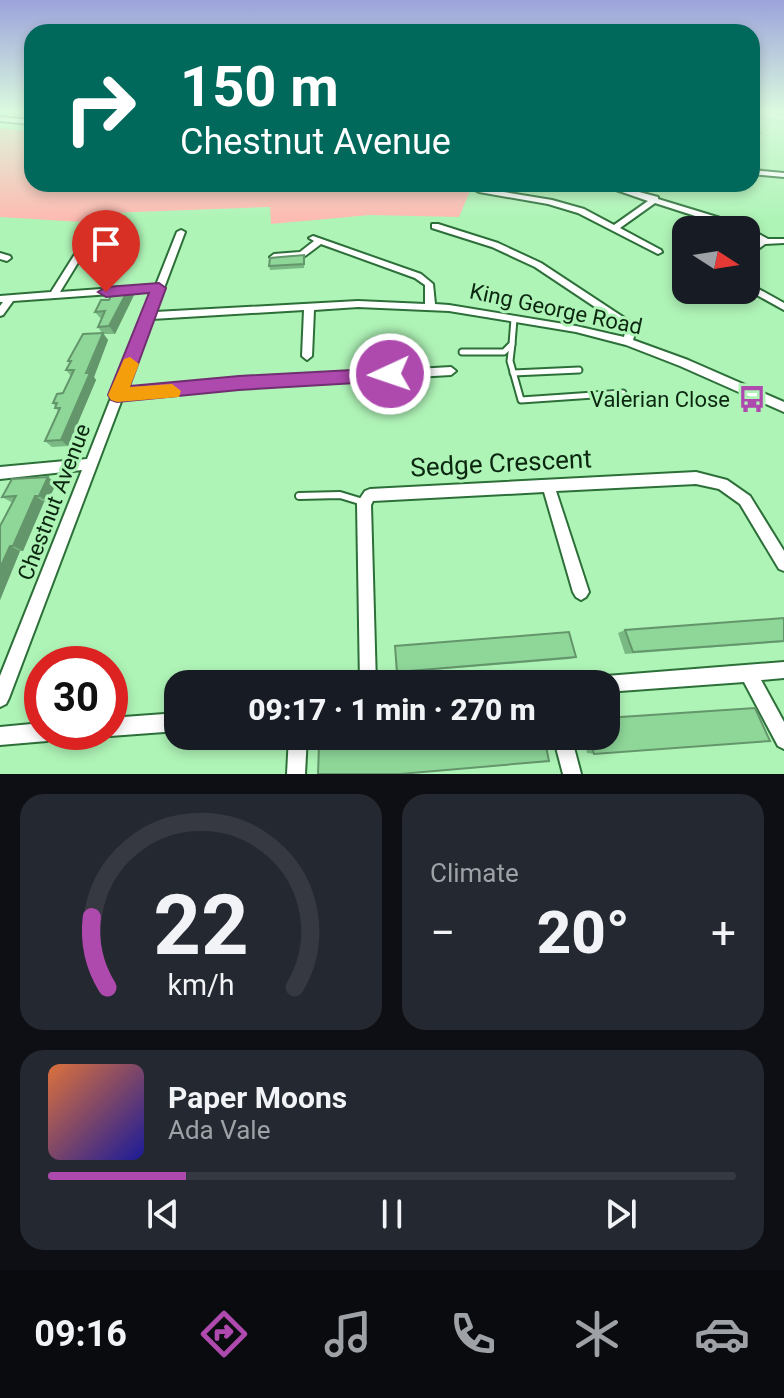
<!DOCTYPE html>
<meta charset="utf-8">
<style>
:root{--surface:#171b24;--page:#242831;--text:#f1f3f6;--muted:#9ea1a6;--line:#363941;--accent:#ae49ae}
body{margin:0;font-family:Roboto,sans-serif;background:var(--page);color:var(--text);height:100vh;display:flex;flex-direction:column;font-size:30px;white-space:nowrap}
*{box-sizing:border-box;margin:0}
p{font-size:26px;color:var(--muted)}
.icon{flex:none;width:44px;height:44px;fill:none;stroke:currentColor;stroke-width:2;stroke-linecap:round;stroke-linejoin:round}
.map{position:relative;height:774px;overflow:hidden}
.side{display:flex;flex-direction:column;gap:20px;padding:20px;background:#0d0f14;flex:1}
.side>*{flex:none}
.hud{position:absolute;left:24px;top:24px;width:736px;height:168px;border-radius:24px;box-shadow:0 4px 12px #0003;background:#00695c;color:#fff;overflow:hidden}
.needle{width:52px;rotate:102deg}
.controls{position:absolute;left:672px;top:216px;display:grid;gap:16px}
.controls a{display:grid;place-items:center;width:88px;height:88px;border-radius:16px;background:var(--surface);box-shadow:0 4px 12px #0003;font-size:40px}
.speed{position:absolute;left:24px;top:646px;display:flex;gap:16px;font-size:40px;font-weight:700;text-align:center}
.speed>*{display:grid;place-content:center;width:104px;height:104px;border-radius:50%;background:var(--surface);box-shadow:0 4px 12px #0003;line-height:1}
.speed .limit{border:12px solid #d22;background:#fff;color:#111}
.pin{position:absolute;display:grid;place-items:center;width:68px;height:68px;color:#fff;margin:-82px -34px;border-radius:50% 50% 50% 0;rotate:-45deg;box-shadow:0 0 8px #0007}
.pin .icon{rotate:45deg}
.me{position:absolute;width:88px;margin:-44px;rotate:267deg;stroke-linejoin:round;filter:drop-shadow(0 0 6px #0008)}
.turn{display:flex;align-items:center;gap:28px;height:168px;padding:0 24px;font-size:36px}
.turn .icon{width:104px;height:104px;stroke-width:2.5}
.turn b{display:block;font-size:56px;line-height:68px}
.big{font-size:60px;font-weight:800;line-height:1.1}
.side .card{flex:1;display:flex;flex-direction:column;justify-content:center;gap:12px;min-width:0;padding:0 28px;border-radius:24px;background:var(--page)}
.side .dial{align-items:center;gap:0}
.dial svg{height:208px;overflow:visible;fill:none;stroke:var(--line);stroke-width:7;stroke-linecap:round;text-anchor:middle}
.dial text{fill:var(--text);stroke:none}
.song{display:flex;align-items:center;gap:24px}
.cover{width:96px;height:96px;border-radius:12px;background:linear-gradient(135deg,hsl(20 70% 55%),hsl(240 70% 35%))}
.played{height:8px;border-radius:4px;background:linear-gradient(90deg,var(--accent) 20%,var(--line) 20%)}
.keys{display:flex;justify-content:space-around;direction:ltr}
.heat{display:flex;justify-content:space-between;align-items:center;font-size:44px;direction:ltr}
.side .tiles{flex:1;display:grid;gap:20px;grid-template-columns:1fr 1fr}
.card:last-child{grid-column:span 2}
.trip{position:absolute;left:164px;top:670px;width:456px;height:80px;border-radius:24px;background:var(--surface);box-shadow:0 4px 12px #0003;font-weight:800;line-height:80px;text-align:center}
.dock{display:flex;height:128px;justify-content:space-around;align-items:center;background:#090b0e;color:var(--muted)}
.dock .icon{width:56px;height:56px}
.dock .on{color:var(--accent)}
.dock b{font-size:36px;color:var(--text)}
.map>svg:first-child{display:block}
.green{fill:#fdbbb2}
.lines{fill:none;stroke-linecap:round;stroke-linejoin:round}
.service-far2-casing{stroke:#2d6f39;stroke-width:5}
.service-far1-casing{stroke:#2d6f39;stroke-width:9}
.service-casing{stroke:#2d6f39;stroke-width:10}
.minor-casing{stroke:#2d6f39;stroke-width:4}
.tertiary-casing{stroke:#2d6f39;stroke-width:4}
.primary-casing{stroke:#fff;stroke-width:4}
.service-far2{stroke:#fff;stroke-width:3}
.service-far1{stroke:#fff;stroke-width:5}
.service{stroke:#fff;stroke-width:6}
.minor{fill:#fff;fill-rule:evenodd}
.tertiary{fill:#fff;fill-rule:evenodd}
.primary{fill:#9fc4a4;fill-rule:evenodd}
.wall{fill:#7bb984}
.shaded-wall{fill:#64966b}
.building{fill:#8fd799;stroke:#64966b;stroke-width:2}
.route{fill:#ae49ae;stroke:#712f71;stroke-width:2}
.slow{fill:#f59e0b}
.labels{text-anchor:middle;dominant-baseline:central;stroke-width:6;stroke-linejoin:round;paint-order:stroke}
.street-label{font-size:22px;fill:#0b2710;stroke:#aff4b7}
.poi-label{font-size:22px;fill:#0b2710;stroke:#aff4b7;text-anchor:end}
.near-street-label{font-size:26px;fill:#0b2710;stroke:#aff4b7}
</style>
<div class="map">
<svg width="784" height="774" viewBox="0 0 784 774">
<rect width="100%" height="100%" fill="#aff4b7"/>
<path class="green" d="M0 128 32 132V184H473L459 217 370 215 271 224 270 207 108 213 98 223 0 217Z"/>
<g class="lines">
<g class="service-far2-casing">
<path id="service-far2" d="M752 119 758 133"/>
</g>
<g class="service-far1-casing">
<g id="service-far1">
<path d="M512 344 510 361 521 400 623 393"/>
<path d="M462 352H504L512 344 514 319"/>
<path d="M513 373 579 370"/>
</g>
</g>
<g class="service-casing">
<path id="service" d="M299 496 340 495 363 502"/>
</g>
<g class="minor-casing">
<g id="minor">
<path d="M752 170 784 173V177L752 174Z"/>
<path d="M599 184H609L658 197V199L740 224 768 239H784V243L765 244 746 258V250L760 241 746 234V230H739L655 203 620 228 661 250 662 252 658 254 578 213 548 204 479 192 475 190 479 188 552 200 584 209 614 225 648 201Z"/>
<path d="M432 224H438L498 243 541 263 629 321 635 333 633 340 688 360 784 402V412L680 366 626 345 576 332 449 311 358 307 314 310 312 356 307 360 302 356 304 310 152 319 125 390 239 379 451 367 456 371 451 375 239 387 122 399 9 698 6 704 0 707V676L82 470 0 479V467L87 459 153 291 13 301 3 315 0 316V306L3 302H0V296L51 292 75 254 78 253 82 256 60 292 156 285 177 232 181 230 185 232 155 312 358 301 425 304V285L415 278 321 244 305 256 274 260 270 257 274 254 300 252 314 241 309 238 313 236 421 274 433 284 435 304 449 305 576 326 624 337 625 333 622 325 535 267 492 247 432 228Z"/>
<path d="M0 253 10 256 11 258 7 261 0 259Z"/>
<path d="M746 282 784 303V310L746 289Z"/>
<path d="M696 472 727 480 750 496 784 551V571L779 569 740 504 719 489 696 484 556 491 589 592 586 597 581 600 576 597 573 592 544 492 373 501 371 505 376 684H360L357 503 365 491 370 489Z"/>
<path d="M784 662V678L761 680 784 722V749L778 746 744 682 606 692V684H598L600 678 606 676Z"/>
<path d="M178 713V731L110 736 103 732H110V718Z"/>
<path d="M42 723V732H56L53 738 47 741 0 745V727Z"/>
<path d="M289 736H307L305 774H287Z"/>
<path d="M553 736H571L581 774H563Z"/>
</g>
</g>
<g class="tertiary-casing">
<path id="tertiary" d="M0 117 32 120V124L0 121Z"/>
</g>
<g class="primary-casing">
<path id="primary" d="M764 111H784V117L765 113Z"/>
</g>
<use href="#service-far2" class="service-far2"/>
<use href="#service-far1" class="service-far1"/>
<use href="#service" class="service"/>
<use href="#minor" class="minor"/>
<use href="#tertiary" class="tertiary"/>
<use href="#primary" class="primary"/>
</g>
<g class="wall">
<path d="M305 259 304 268 270 270 269 266Z"/>
<path d="M129 288 134 295 115 334H103L108 340 94 377 96 380 68 446 52 447 45 441 58 411 53 403 63 393 71 376 66 370 70 363 68 361 102 333 98 327 101 319 95 312 109 300Z"/>
<path d="M56 483 48 502H44L23 551H20L0 600V526L13 503 2 497Z"/>
<path d="M784 618V642L625 654 618 633 625 630Z"/>
<path d="M395 646 576 657 570 659 396 673Z"/>
<path d="M583 736H606L594 754 587 753Z"/>
</g>
<g class="shaded-wall">
<path d="M129 288 134 295 115 334 109 326Z"/>
<path d="M103 333 108 340 94 377 96 380 68 446 61 440Z"/>
<path d="M48 477 56 483 48 502 39 496Z"/>
<path d="M35 496 44 502 23 551 13 546Z"/>
<path d="M10 546 20 551 0 600V568Z"/>
</g>
<g class="building">
<path d="M304 255V264L269 266 270 258Z"/>
<path d="M129 288 109 326 98 327 105 311 95 312 101 300H109L114 289Z"/>
<path d="M103 333 86 373H90L61 440 45 441 60 408H55L57 403H53L57 394 63 393 74 370H66L71 361H68L83 334Z"/>
<path d="M48 477 39 496H35L13 546H10L0 568V526L16 496 2 497 12 479Z"/>
<path d="M784 618V641L633 652 625 630Z"/>
<path d="M569 632 576 657 397 672 395 646Z"/>
<path d="M755 708 770 741 594 754 589 736H606V718Z"/>
<path d="M434 736H544L549 761 400 774H318L319 745Z"/>
</g>
<linearGradient id="sky" x2="0" y2="1"><stop stop-color="#9ca3db"/><stop offset="0.51" stop-color="#dbfadf"/><stop offset="1" stop-color="#dbfadf" stop-opacity="0"/></linearGradient>
<rect width="784" height="219" fill="url(#sky)"/>
<path class="route" d="M159 283 166 288 130 386 239 376 390 368 399 374 390 381 239 390 117 402 111 400 108 395 149 293 106 297 98 292 106 287Z"/>
<path class="slow" d="M130 357 139 364 130 387 172 384 181 391 179 397 117 402 111 400 108 395 124 359Z"/>
<defs>
<g id="bus-bare" transform="scale(2.16)"><path d="M-5-6H5V4H4V6H2V4H-2V6H-4V4H-5ZM-3.5-4V0h7V-4ZM-3.5 1.2v1.5H-2V1.2ZM2 1.2v1.5H3.5V1.2Z" fill="#ae49ae" stroke="#aff4b7" stroke-width="2.5" paint-order="stroke"/></g>
</defs>
<g fill-rule="evenodd">
<use href="#bus-bare" x="752" y="399"/>
</g>
<g class="labels">
<g class="street-label">
<text transform="translate(556 309) rotate(12)">King George Road</text>
<text transform="translate(54 502) rotate(-69)">Chestnut Avenue</text>
</g>
<g class="poi-label">
<text x="730" y="399">Valerian Close</text>
</g>
<g class="near-street-label">
<text transform="translate(501 463) rotate(-3)">Sedge Crescent</text>
</g>
</g>
</svg>
<div class="controls">
<a><svg class="needle" viewBox="-14 -14 28 28"><path d="M0-13l5 13h-10z" fill="#e53935"/><path d="M0 13l5-13h-10z" fill="#9ea1a6"/></svg></a>
</div>
<div class="speed"><div class="limit">30</div></div>
<div class="pin" style="left:106px;top:292px;background:#d93025"><svg class="icon" aria-label="arrive" viewBox="0 0 24 24"><path d="M6 21V4h12l-3 4 3 4H6"/></svg></div>
<svg class="me" style="left:390px;top:374px" viewBox="-20 -20 40 40"><circle r="17" fill="#ae49ae" stroke="#fff" stroke-width="3"/><path d="M0-11L8 9 0 5-8 9z" fill="#fff"/></svg>
<div class="trip">09:17 · 1 min · 270 m</div>
<div class="hud">
<div class="turn"><svg class="icon" aria-label="right" viewBox="0 0 24 24"><path d="M7 20v-9h11M14 6l5 5-5 5"/></svg><div><b>150 m</b>Chestnut Avenue</div></div>
</div>
</div>
<section class="side">
<div class="tiles">
<div class="card dial"><svg viewBox="0 0 100 80">
<path d="M14 69A42 42 0 1 1 86 69"/>
<path d="M14 69A42 42 0 0 1 8 42" stroke="#ae49ae"/>
<text x="50" y="56" font-size="32" font-weight="700">22</text>
<text x="50" y="72" font-size="11">km/h</text>
</svg></div>
<div class="card"><p>Climate</p>
<div class="heat"><a>−</a><b class="big">20°</b><a>+</a></div>
</div>
<div class="card">
<div class="song"><i class="cover"></i><div><b>Paper Moons</b><p>Ada Vale</p></div></div>
<div class="played"></div>
<div class="keys"><svg class="icon" aria-label="previous" viewBox="0 0 24 24"><path d="M18 5L8 12l10 7zM5 5v14"/></svg><svg class="icon" aria-label="pause" viewBox="0 0 24 24"><path d="M8 5v14M16 5v14"/></svg><svg class="icon" aria-label="next" viewBox="0 0 24 24"><path d="M6 5l10 7-10 7zM19 5v14"/></svg></div>
</div>
</div>
</section>
<nav class="dock">
<b>09:16</b>
<svg class="icon on" aria-label="directions" viewBox="0 0 24 24"><path d="M12 3l9 9-9 9-9-9zM9 14v-3h6M13 9l2 2-2 2"/></svg>
<svg class="icon" aria-label="music" viewBox="0 0 24 24"><path d="M9 18V5l10-2v13"/><circle cx="6" cy="18" r="3"/><circle cx="16" cy="16" r="3"/></svg>
<svg class="icon" aria-label="phone" viewBox="0 0 24 24"><path d="M5 4h4l2 5-3 2q2 4 5 5l2-3 5 2v4C11 20 4 13 5 4z"/></svg>
<svg class="icon" aria-label="climate" viewBox="0 0 24 24"><path d="M12 3v18M4 7l16 10M4 17L20 7"/></svg>
<svg class="icon" aria-label="car" viewBox="0 0 24 24"><path d="M5 17H2v-5l4-1 3-4h7l3 4 3 1v5h-3M9 17h6M6 11h13"/><circle cx="7" cy="17" r="2"/><circle cx="17" cy="17" r="2"/></svg>
</nav>
